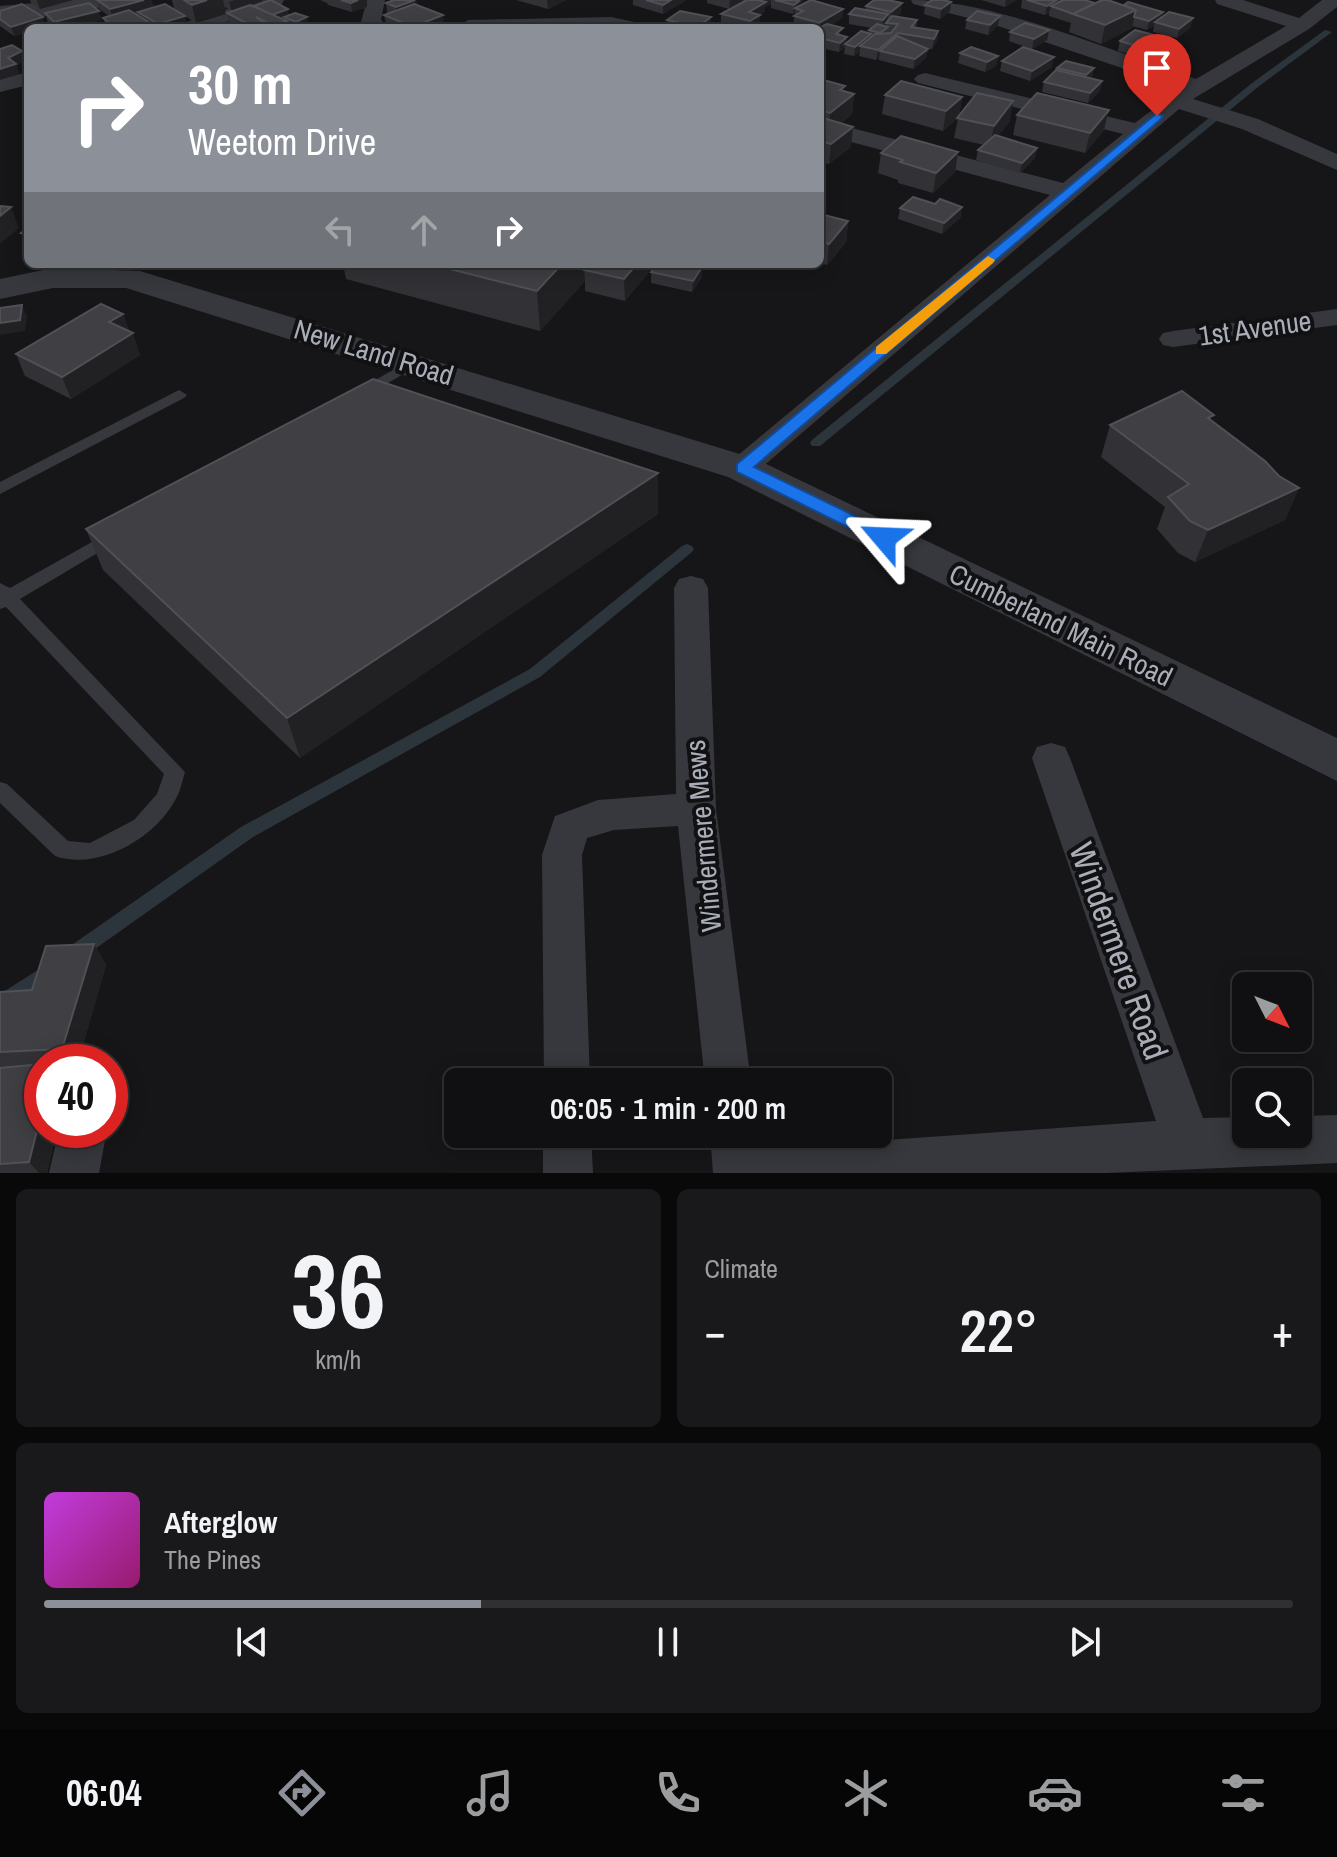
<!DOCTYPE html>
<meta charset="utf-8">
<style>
:root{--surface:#101012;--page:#19191b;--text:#f1f3f6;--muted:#9c9d9f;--line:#303032;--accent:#8c9099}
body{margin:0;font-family:"Archivo Narrow",sans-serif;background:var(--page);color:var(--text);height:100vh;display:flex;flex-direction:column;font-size:30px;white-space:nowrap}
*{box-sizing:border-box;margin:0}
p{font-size:26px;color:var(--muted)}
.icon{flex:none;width:44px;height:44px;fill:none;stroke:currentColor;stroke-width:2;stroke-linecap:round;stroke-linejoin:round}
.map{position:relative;height:1173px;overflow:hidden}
.panel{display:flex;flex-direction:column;gap:16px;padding:16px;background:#09090a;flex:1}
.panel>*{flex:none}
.banner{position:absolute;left:24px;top:24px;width:800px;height:244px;border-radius:12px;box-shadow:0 4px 20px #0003,0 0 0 2px var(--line);background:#8c9099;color:#fff;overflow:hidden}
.needle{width:52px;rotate:132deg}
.buttons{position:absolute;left:1232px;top:972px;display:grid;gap:16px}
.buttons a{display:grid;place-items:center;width:80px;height:80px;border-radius:12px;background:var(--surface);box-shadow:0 4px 20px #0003,0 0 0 2px var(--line);font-size:40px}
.speed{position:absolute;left:24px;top:1044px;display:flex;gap:16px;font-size:40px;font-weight:700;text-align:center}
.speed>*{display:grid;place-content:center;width:104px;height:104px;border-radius:50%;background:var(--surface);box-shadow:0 4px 20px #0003,0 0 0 2px var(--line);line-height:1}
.speed .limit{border:12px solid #d22;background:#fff;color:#111}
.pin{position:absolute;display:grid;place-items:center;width:68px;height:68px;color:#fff;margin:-82px -34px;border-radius:50% 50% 50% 0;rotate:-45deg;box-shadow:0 0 8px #0007}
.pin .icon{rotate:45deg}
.me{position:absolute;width:88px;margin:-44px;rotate:296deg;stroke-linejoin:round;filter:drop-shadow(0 0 6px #0008)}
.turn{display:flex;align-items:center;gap:28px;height:168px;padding:0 32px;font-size:36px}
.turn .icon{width:104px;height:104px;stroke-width:2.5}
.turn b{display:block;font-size:56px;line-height:68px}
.lanes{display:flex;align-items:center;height:76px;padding:0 32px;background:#0003;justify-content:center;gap:40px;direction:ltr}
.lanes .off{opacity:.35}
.big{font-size:60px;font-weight:600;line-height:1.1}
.panel .card{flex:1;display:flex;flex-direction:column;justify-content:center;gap:12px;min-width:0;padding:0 28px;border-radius:12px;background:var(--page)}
.panel .dial{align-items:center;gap:0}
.dial b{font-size:104px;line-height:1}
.song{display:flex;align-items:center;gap:24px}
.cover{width:96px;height:96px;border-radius:12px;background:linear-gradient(135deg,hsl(290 70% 55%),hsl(320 70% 35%))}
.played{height:8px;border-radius:4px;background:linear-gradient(90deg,var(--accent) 35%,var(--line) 35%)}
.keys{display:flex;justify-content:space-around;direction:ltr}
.heat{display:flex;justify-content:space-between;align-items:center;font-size:44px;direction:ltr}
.panel .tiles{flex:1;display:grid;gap:16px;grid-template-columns:1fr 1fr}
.card:last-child{grid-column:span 2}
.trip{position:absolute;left:444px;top:1068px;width:448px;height:80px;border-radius:12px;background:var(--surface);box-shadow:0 4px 20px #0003,0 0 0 2px var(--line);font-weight:600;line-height:80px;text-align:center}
.tabs{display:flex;height:128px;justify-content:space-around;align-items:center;background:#060607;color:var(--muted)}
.tabs .icon{width:56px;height:56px}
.tabs .active{color:var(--accent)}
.tabs b{font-size:36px;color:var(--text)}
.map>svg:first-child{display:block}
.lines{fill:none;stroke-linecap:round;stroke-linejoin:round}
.stream{fill:#2c353c;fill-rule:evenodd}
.service{fill:#37383d;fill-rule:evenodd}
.minor{fill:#37383d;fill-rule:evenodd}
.tertiary{fill:#37383d;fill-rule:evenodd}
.wall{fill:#323236}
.shaded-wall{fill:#212124}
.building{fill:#3f3f44;stroke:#4f5156;stroke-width:2}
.route{fill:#1a73e8;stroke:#114b97;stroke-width:2}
.slow{fill:#f59e0b}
.labels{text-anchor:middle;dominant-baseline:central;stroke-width:8;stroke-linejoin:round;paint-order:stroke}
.street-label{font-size:28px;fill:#a8adb8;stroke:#111113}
.near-street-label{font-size:34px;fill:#a8adb8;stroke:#111113}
</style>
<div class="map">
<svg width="1337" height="1173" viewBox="0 0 1337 1173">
<rect width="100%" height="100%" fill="#161618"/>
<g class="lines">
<g class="stream">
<path d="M1325 30 1332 32 1258 87 820 446H812L810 443 812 440 1252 83Z"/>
<path d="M687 544 692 546 694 549 692 552 540 677 253 837 78 961 72 963 66 961 63 955 66 949 241 827 530 669 682 546Z"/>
<path d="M49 963 55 965 58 971 55 977 0 1014V994Z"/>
</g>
<g class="service">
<path d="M412 359 419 363 417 366 364 397H354L351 394Z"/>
<path d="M179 390 187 395 184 398 0 494V482Z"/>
<path d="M115 529 121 531 124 535 121 539 20 599 185 772C182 782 180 793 174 802 153 839 98 871 55 856L0 803V782L7 784 68 841 90 843 134 820 157 794 164 774 6 607 0 609V583L10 588Z"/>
</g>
<g class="minor">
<path d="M71 0H111C96 17 24 17 0 18V6Z"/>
<path d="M256 0H284L282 4 207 28H177L180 24Z"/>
<path d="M367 0H385L381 20 389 28 364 26 361 22Z"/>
<path d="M911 0C996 0 1113 52 1196 79L1286 26 1217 4 1215 0H1243L1299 18 1322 0H1337V7L1309 29 1193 99 1258 119 1337 154V170L1242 129 1179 109 753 475 742 478 731 475 727 468 731 461 1050 195 840 139 837 134 840 129 848 127 1063 183 1123 134 918 83 914 79 918 75 925 73 1135 123 1181 88 992 24 913 4Z"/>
<path d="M611 17 644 24 647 28 458 26 468 20Z"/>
<path d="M28 72V85L0 92V79Z"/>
<path d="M58 264H89L62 284H44L40 278Z"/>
<path d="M1337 309V325L1173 347 1163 345 1159 339 1163 333 1173 331Z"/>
<path d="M691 576 703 579 708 588 716 809 751 1082H705L678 826 614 830 587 838 582 855 590 1082H544L542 855 555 816 598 800 676 794 674 588 679 579Z"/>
<path d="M1051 743 1065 747 1070 758 1203 1118 1246 1117V1134H1298V1116L1337 1115V1163L1106 1173H713L710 1134H758L760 1149 1156 1121 1032 758 1037 747Z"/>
<path d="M59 1130H107L99 1173H49Z"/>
<path d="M543 1134H591L593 1173H543Z"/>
</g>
<path class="tertiary" d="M53 268 140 271 756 459 1337 738V781L728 477 126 288H53L0 299V279Z"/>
</g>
<g class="wall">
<path d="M30 0H73L40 9 31 3Z"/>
<path d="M97 0 174 9 172 0H263V1L232 11 225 7 226 14 196 23 185 16 187 25 178 28H107L103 18 109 16 99 9Z"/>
<path d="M320 0H367V7L352 12 328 5 327 3Z"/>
<path d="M416 0 417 5 444 25 435 28H394L386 24 384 15 388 13H387L386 3Z"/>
<path d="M516 0H566L548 9Z"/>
<path d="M633 0H685V1L663 14 633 5Z"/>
<path d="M707 0H742V2L729 9 707 3Z"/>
<path d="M743 0H804L799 4V6L843 9 842 18 831 25 843 36 846 43 868 33 869 30 872 28 849 24V14L865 10 866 6 901 13 896 17 917 20 916 28 938 31 937 41 932 49 926 48 928 49 926 58 913 69 879 60V58L876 60 859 56 860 52 854 56 844 54 845 47 839 52 820 48V28H802L793 25 795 13 793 14 771 8V4L765 7V11L760 15V24L754 28H740L721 23V14L742 2Z"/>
<path d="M981 0H1017L1005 7Z"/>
<path d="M1022 0H1084L1095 3 1124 5 1163 12 1161 18H1193L1190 28 1177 38 1153 32 1154 26 1147 30 1132 26V28L1101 44 1069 32 1071 23 1049 16V13L1045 15 1021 8Z"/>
<path d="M951 2 950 11 940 19 924 14 925 5Z"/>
<path d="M254 6 289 15 309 27 306 28H232L238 26 229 22 227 13 254 7Z"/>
<path d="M0 11 46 27 14 36 0 26Z"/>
<path d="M45 13 102 20 71 28H54L48 23Z"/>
<path d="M1000 16 998 25 988 35 965 29 967 20Z"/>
<path d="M711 17V27L710 28H667V20Z"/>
<path d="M1049 30 1047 40 1032 49 1009 41 1010 32Z"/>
<path d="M1154 35 1151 45 1137 56 1118 51 1120 41Z"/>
<path d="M960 53 998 56 996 66 985 72 958 63Z"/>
<path d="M1002 61 1052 67 1030 81 1000 71Z"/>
<path d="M1066 61 1092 78 1102 81 1100 91 1088 103 1042 92 1044 82Z"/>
<path d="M820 79 845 92 854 94 852 114 840 124 851 147 829 164 820 162Z"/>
<path d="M885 95 962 97 959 117 1010 121 998 136 1037 148 1035 158 1020 173 976 160 978 150 984 145 954 138 958 118 943 131 882 114Z"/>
<path d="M1017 115 1104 130 1085 153 1013 135Z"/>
<path d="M958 152 955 172 933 193 898 183V180L878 173 881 153Z"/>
<path d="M900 208 961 217 942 234 898 219Z"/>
<path d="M820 214 848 221 846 242 827 265 820 263Z"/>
<path d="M28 228V244H25L21 233Z"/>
<path d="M343 264H649V272L625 301 585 291V281L540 331 346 279Z"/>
<path d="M702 267V277L692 292 651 283V272Z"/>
<path d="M123 314 129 331 140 355 71 399 25 376 16 354Z"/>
<path d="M1212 421 1279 476 1299 488 1285 520 1195 562 1178 553 1157 529 1165 507 1101 457 1110 425Z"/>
<path d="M658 514 300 758 103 570 86 529Z"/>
<path d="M94 944 106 965 78 1062H42V1130H57L47 1173H0V992L32 990Z"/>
</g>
<g class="shaded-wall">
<path d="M37 0H73L40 9Z"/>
<path d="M144 0H152L154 7 113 19 110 9Z"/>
<path d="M207 0H223L226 14 196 23 192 5Z"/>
<path d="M235 0H263V1L232 11 229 2Z"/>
<path d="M358 0H367V7L352 12 351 3Z"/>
<path d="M416 0 417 9 397 17 396 7Z"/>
<path d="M547 0H566L548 9Z"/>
<path d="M671 0H685V1L663 14V5Z"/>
<path d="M730 0H742V2L729 9Z"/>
<path d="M763 0H771V4L765 7V11L749 21V12L763 4Z"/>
<path d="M795 0H804L799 4V9L795 8V13L793 14Z"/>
<path d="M1006 0H1017L1005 7Z"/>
<path d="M1057 0H1066L1051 6 1049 13 1045 15 1047 6Z"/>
<path d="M951 2 950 11 940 19 941 9Z"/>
<path d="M902 3 901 13 890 22 891 12Z"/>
<path d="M288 9 290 18 284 17 285 20 272 15Z"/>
<path d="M843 9 842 18 820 32 819 23Z"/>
<path d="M1136 10 1132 28 1101 44 1105 25Z"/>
<path d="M99 11 102 20 71 28H56L54 22Z"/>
<path d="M1163 12 1160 22H1155L1154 26 1147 30 1149 21Z"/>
<path d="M888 14 887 23 882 29 883 20Z"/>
<path d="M443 15 444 25 435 28H413V27Z"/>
<path d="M760 15V24L754 28H750V21Z"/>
<path d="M185 16 187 25 178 28H159L158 24Z"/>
<path d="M1000 16 998 25 988 35 990 25Z"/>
<path d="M43 17 46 27 28 28V32L14 36 11 27Z"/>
<path d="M307 17 309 27 297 28 296 22Z"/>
<path d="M711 17V27L698 28Z"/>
<path d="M1193 18 1190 28 1177 38 1179 29Z"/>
<path d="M287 21 288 28H273V26Z"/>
<path d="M1049 30 1047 40 1032 49 1034 39Z"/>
<path d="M938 31 937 41 932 49 934 39Z"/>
<path d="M898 33 897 43 880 51 879 58 876 60 878 50Z"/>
<path d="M871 34 870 43 860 46V52L854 56 855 47Z"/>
<path d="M1154 35 1151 45 1137 56 1139 47Z"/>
<path d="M847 37 845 47 839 52 840 43Z"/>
<path d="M928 49 926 58 913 69 915 59Z"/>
<path d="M22 51 26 61 17 65 19 74 0 80V69L8 58Z"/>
<path d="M998 56 996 66 985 72 987 62Z"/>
<path d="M1054 57 1052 67 1030 81 1032 71Z"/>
<path d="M1094 68 1092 78 1084 85 1086 75Z"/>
<path d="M1102 81 1100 91 1088 103 1090 93Z"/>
<path d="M845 86 844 102 854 94 852 114 829 132 830 113 840 90Z"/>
<path d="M962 97 959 117 943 131 946 111Z"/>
<path d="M1013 101 1010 121 990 146 994 126Z"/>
<path d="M1109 110 1104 130 1085 153 1090 133Z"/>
<path d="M853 127 851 147 829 164 831 144Z"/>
<path d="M1037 148 1035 158 1020 173 1022 163Z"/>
<path d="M958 152 955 172 933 193 936 173Z"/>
<path d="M11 207 19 228 0 244V216Z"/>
<path d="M962 207 961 217 942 234 944 223Z"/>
<path d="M848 221 846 242 827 265 829 244Z"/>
<path d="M562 264H600L584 270 585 281 540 331 537 291Z"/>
<path d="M637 264H649V272L625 301 624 279Z"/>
<path d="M702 267V277L692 292 693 281Z"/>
<path d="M22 305 27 316 25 331 0 335V323Z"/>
<path d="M123 314 130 335 133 333 140 355 71 399 62 377 109 322Z"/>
<path d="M658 473V514L300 758 287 718Z"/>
<path d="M1299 488 1285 520 1195 562 1208 530Z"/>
<path d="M94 944 106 965 78 1062H71L62 1049Z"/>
<path d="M42 1111V1130H57L47 1173H39L29 1162Z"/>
</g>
<g class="building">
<path d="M97 0H144L110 9Z"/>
<path d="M184 0H207L192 5Z"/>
<path d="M271 0 288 9 272 15 254 6Z"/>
<path d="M341 0H358L351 3Z"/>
<path d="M394 0H415L396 7 386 3Z"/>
<path d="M646 0H671L663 5Z"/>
<path d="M747 0H758L766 2 749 12 760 15 750 21 721 14Z"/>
<path d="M775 0H796L799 1 794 5Z"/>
<path d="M811 0 843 9 819 23 794 16 803 11 795 8Z"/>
<path d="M874 0H888L902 3 891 12 866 6Z"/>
<path d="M932 0H943L951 2 941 9 925 5Z"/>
<path d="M1027 0H1057L1047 6Z"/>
<path d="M1063 0H1084L1095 3 1073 14 1051 6Z"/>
<path d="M1102 0H1108L1136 10 1105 25 1073 14Z"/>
<path d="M1128 2 1163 12 1149 21 1134 17 1136 10 1124 5Z"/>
<path d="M89 3 99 11 54 22 45 13Z"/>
<path d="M22 4 43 17 11 27 0 19V11Z"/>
<path d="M165 4 185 16 158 24 138 12Z"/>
<path d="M414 4 443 15 413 27 384 15Z"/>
<path d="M250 5 287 21 273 26 256 17 271 28H232L248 24 227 13Z"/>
<path d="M855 8 888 14 883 20 849 14Z"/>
<path d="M129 10 153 25 143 28H115L103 18Z"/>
<path d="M680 11 711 17 698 27 667 20Z"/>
<path d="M977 11 1000 16 990 25 967 20Z"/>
<path d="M1169 12 1193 18 1179 29 1155 22Z"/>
<path d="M295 13 307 17 296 22 284 17Z"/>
<path d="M892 16 917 20 911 27 938 31 934 39 898 33 878 50 860 46 875 34 891 33 898 24 886 23Z"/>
<path d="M1025 23 1049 30 1034 39 1010 32Z"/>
<path d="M827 24 843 28 836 34 847 37 840 43 820 38 819 28Z"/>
<path d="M877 24 888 27 880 33 869 30Z"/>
<path d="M1135 30 1154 35 1139 47 1120 41Z"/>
<path d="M861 31 871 34 855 47 845 44Z"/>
<path d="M897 36 928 49 915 59 880 51Z"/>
<path d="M12 45 22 51 8 58 16 64 0 69V49Z"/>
<path d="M971 47 998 56 987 62 960 53Z"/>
<path d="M1023 47 1054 57 1032 71 1002 61Z"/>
<path d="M1066 61 1094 68 1086 75 1057 68Z"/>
<path d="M1056 70 1102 81 1090 93 1044 82Z"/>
<path d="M820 79 845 86 840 90 854 94 830 113 820 110Z"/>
<path d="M901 81 962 97 946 111 885 95Z"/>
<path d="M977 93 1013 101 994 126 957 118Z"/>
<path d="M1037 93 1109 110 1090 133 1017 115Z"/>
<path d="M820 117 853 127 831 144 820 141Z"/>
<path d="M995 135 1037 148 1022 163 978 150Z"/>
<path d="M901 136 958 152 936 173 900 162 903 160 881 153Z"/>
<path d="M913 197 935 204 940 199 962 207 944 223 900 208Z"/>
<path d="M0 206 11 207 0 216Z"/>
<path d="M820 214 848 221 829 244 820 241Z"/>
<path d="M28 228V235L21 233Z"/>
<path d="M430 264H562L537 291Z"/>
<path d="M589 264H637L624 279 584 270Z"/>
<path d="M657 264H689L702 267 693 281 651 272Z"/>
<path d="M101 304 123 314 109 322 133 333 62 377 16 354Z"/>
<path d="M22 305 20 320 0 323V308Z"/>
<path d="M373 379 658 473 287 718 86 529Z"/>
<path d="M1182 391 1214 415 1208 418 1265 461 1279 476 1299 488 1208 530 1190 521 1168 497 1189 484 1110 425Z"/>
<path d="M94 944 62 1049 0 1052V992L32 990 46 946Z"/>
<path d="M42 1064V1111L29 1162 0 1164V1068Z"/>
</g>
<path class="route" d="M1157 113 1163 116 1161 119 754 467 890 533V542H878L737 472V464Z"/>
<path class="slow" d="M988 256 995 260 993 263 886 354H876V347Z"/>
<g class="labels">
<g class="street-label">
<text transform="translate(1255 328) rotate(-8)">1st Avenue</text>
<text transform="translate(374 352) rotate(17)">New Land Road</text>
<text transform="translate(1061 625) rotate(26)">Cumberland Main Road</text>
<text transform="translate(703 836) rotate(-95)">Windermere Mews</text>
</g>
<g class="near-street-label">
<text transform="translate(1119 951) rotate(70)">Windermere Road</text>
</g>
</g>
</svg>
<div class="buttons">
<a><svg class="needle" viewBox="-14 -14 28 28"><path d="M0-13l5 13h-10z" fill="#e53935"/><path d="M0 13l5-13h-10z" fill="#9c9d9f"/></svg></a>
<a><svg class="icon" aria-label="search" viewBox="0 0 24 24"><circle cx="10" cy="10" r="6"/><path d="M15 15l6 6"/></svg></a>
</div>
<div class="speed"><div class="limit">40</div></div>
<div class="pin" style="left:1157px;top:116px;background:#d93025"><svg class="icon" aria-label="arrive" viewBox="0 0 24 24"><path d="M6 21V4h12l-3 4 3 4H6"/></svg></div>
<svg class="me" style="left:884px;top:538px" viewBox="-20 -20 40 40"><path d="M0-17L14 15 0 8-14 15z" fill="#1a73e8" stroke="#fff" stroke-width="4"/></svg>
<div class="trip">06:05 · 1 min · 200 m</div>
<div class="banner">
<div class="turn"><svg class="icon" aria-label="right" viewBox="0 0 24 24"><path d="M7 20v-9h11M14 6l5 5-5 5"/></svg><div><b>30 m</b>Weetom Drive</div></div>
<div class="lanes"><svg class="icon off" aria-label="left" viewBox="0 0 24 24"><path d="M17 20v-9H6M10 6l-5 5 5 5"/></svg><svg class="icon off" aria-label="ahead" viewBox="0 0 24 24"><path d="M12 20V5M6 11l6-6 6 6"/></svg><svg class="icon" aria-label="right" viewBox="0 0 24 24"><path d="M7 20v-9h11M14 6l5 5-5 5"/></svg></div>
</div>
</div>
<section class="panel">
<div class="tiles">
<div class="card dial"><b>36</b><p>km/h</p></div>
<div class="card"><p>Climate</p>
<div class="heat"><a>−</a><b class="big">22°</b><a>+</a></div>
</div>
<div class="card">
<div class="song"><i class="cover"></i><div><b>Afterglow</b><p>The Pines</p></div></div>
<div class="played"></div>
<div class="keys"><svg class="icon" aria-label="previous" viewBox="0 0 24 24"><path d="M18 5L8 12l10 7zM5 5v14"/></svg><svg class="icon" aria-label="pause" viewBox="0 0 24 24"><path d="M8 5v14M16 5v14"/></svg><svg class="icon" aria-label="next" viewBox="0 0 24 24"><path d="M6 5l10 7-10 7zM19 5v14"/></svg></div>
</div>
</div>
</section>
<nav class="tabs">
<b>06:04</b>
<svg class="icon active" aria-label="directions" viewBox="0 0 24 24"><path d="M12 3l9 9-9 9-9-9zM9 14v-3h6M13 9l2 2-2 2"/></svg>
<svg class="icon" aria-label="music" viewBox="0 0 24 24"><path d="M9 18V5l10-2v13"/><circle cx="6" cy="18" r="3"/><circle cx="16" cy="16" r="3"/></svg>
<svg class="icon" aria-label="phone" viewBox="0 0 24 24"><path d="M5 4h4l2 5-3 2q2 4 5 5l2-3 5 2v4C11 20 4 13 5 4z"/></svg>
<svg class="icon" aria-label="climate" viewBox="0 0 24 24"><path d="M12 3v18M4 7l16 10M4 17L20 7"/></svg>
<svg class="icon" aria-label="car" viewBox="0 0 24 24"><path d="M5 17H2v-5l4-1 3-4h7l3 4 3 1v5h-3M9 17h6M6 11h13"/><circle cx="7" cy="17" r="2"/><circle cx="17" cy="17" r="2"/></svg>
<svg class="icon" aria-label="filters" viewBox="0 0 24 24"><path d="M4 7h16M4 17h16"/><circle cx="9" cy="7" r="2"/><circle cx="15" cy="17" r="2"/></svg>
</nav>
